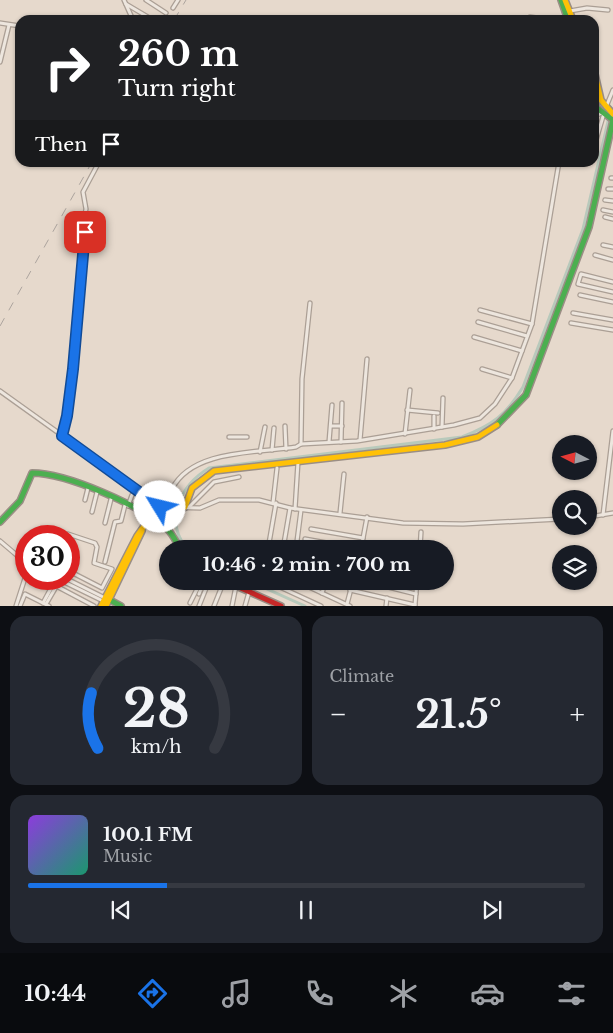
<!DOCTYPE html>
<meta charset="utf-8">
<style>
:root{--surface:#171b24;--page:#242831;--text:#f1f3f6;--muted:#9ea1a6;--line:#363941;--accent:#1a73e8}
body{margin:0;font-family:"Libre Baskerville",serif;background:var(--page);color:var(--text);height:100vh;display:flex;flex-direction:column;font-size:19px;white-space:nowrap}
*{box-sizing:border-box;margin:0}
p{font-size:16px;color:var(--muted)}
.icon{flex:none;width:28px;height:28px;fill:none;stroke:currentColor;stroke-width:2;stroke-linecap:round;stroke-linejoin:round}
.map{position:relative;height:606px;overflow:hidden}
.sheet{display:flex;flex-direction:column;gap:10px;padding:10px;background:#0d0f14;flex:1}
.sheet>*{flex:none}
.guide{position:absolute;left:15px;top:15px;width:584px;height:152px;border-radius:15px;box-shadow:0 1px 4px #0004;background:#202124;color:#fff;overflow:hidden}
.needle{width:32px;rotate:276deg}
.fabs{position:absolute;left:552px;top:435px;display:grid;gap:10px}
.fabs a{display:grid;place-items:center;width:45px;height:45px;border-radius:50%;background:var(--surface);box-shadow:0 1px 4px #0004;font-size:25px}
.speed{position:absolute;left:15px;top:525px;display:flex;gap:10px;font-size:25px;font-weight:700;text-align:center}
.speed>*{display:grid;place-content:center;width:65px;height:65px;border-radius:50%;background:var(--surface);box-shadow:0 1px 4px #0004;line-height:1}
.speed .limit{border:8px solid #d22;background:#fff;color:#111}
.pin{position:absolute;display:grid;place-items:center;width:42px;height:42px;color:#fff;margin:-21px;border-radius:10px;box-shadow:0 2px 8px #0006}
.me{position:absolute;width:55px;margin:-28px;rotate:306deg;stroke-linejoin:round;filter:drop-shadow(0 0 4px #0008)}
.turn{display:flex;align-items:center;gap:18px;height:105px;padding:0 20px;font-size:22px}
.turn .icon{width:65px;height:65px;stroke-width:2.5}
.turn b{display:block;font-size:35px;line-height:42px}
.then{display:flex;align-items:center;height:48px;padding:0 20px;background:#0003;gap:10px;font-size:19px}
.big{font-size:38px;font-weight:700;line-height:1.1}
.sheet .tile{flex:1;display:flex;flex-direction:column;justify-content:center;gap:8px;min-width:0;padding:0 18px;border-radius:15px;background:var(--page)}
.sheet .dial{align-items:center;gap:0}
.dial svg{height:130px;overflow:visible;fill:none;stroke:var(--line);stroke-width:7;stroke-linecap:round;text-anchor:middle}
.dial text{fill:var(--text);stroke:none}
.song{display:flex;align-items:center;gap:15px}
.cover{width:60px;height:60px;border-radius:8px;background:linear-gradient(135deg,hsl(270 70% 55%),hsl(160 70% 35%))}
.played{height:5px;border-radius:2px;background:linear-gradient(90deg,var(--accent) 25%,var(--line) 25%)}
.keys{display:flex;justify-content:space-around;direction:ltr}
.heat{display:flex;justify-content:space-between;align-items:center;font-size:28px;direction:ltr}
.sheet .tiles{flex:1;display:grid;gap:10px;grid-template-columns:1fr 1fr}
.tile:last-child{grid-column:span 2}
.trip{position:absolute;left:159px;top:540px;width:295px;height:50px;border-radius:25px;background:var(--surface);box-shadow:0 1px 4px #0004;font-weight:700;line-height:50px;text-align:center}
.tabs{display:flex;height:80px;justify-content:space-around;align-items:center;background:#090b0e;color:var(--muted)}
.tabs .icon{width:35px;height:35px}
.tabs .selected{color:var(--accent)}
.tabs b{font-size:22px;color:var(--text)}
.map>svg:first-child{display:block}
.lines{fill:none;stroke-linecap:round;stroke-linejoin:round}
.canal{stroke:#b8c9bb;stroke-width:3}
.street-casing{stroke:#ab9f95;stroke-width:5.5}
.fast-casing{stroke:#9a8e85;stroke-width:8}
.slow-casing{stroke:#9a8e85;stroke-width:8}
.jam-casing{stroke:#9a8e85;stroke-width:8}
.street{stroke:#ede6de;stroke-width:3}
.fast{stroke:#4caf50;stroke-width:5}
.slow{stroke:#ffc107;stroke-width:5}
.jam{stroke:#c62828;stroke-width:5}
.rail{stroke:#aca49e;stroke-width:1;stroke-dasharray:9 9;stroke-linecap:butt}
.route-casing{stroke:#114b97;stroke-width:12}
.route{stroke:#1a73e8;stroke-width:9}
</style>
<div class="map">
<svg width="613" height="606" viewBox="0 0 613 606">
<rect width="100%" height="100%" fill="#e6d9cc"/>
<g class="lines">
<g class="canal">
<path d="M187 549C163 520 181 485 209 468L462 437C493 425 506 415 523 387L583 229 609 117"/>
<path d="M249 581 305 606"/>
</g>
<g class="street-casing">
<g id="street">
<path d="M124 0 133 20"/>
<path d="M146 0 166 13"/>
<path d="M126 4 153 20"/>
<path d="M173 8 178 0"/>
<path d="M570 11 587 8 608 10"/>
<path d="M530 17 552 20"/>
<path d="M0 23 20 26"/>
<path d="M0 62 9 25"/>
<path d="M606 107 613 90"/>
<path d="M594 116 602 113"/>
<path d="M594 147 604 113"/>
<path d="M611 178H613"/>
<path d="M608 189H613"/>
<path d="M605 200 613 201"/>
<path d="M603 210 613 212"/>
<path d="M605 217 613 219"/>
<path d="M603 245 613 247"/>
<path d="M595 255 613 260"/>
<path d="M613 282 581 274 578 284 613 292"/>
<path d="M580 295 613 302"/>
<path d="M480 310 532 324"/>
<path d="M573 313 613 320"/>
<path d="M478 322 527 336"/>
<path d="M571 323 613 330"/>
<path d="M474 337 522 351"/>
<path d="M482 369 512 378"/>
<path d="M0 391 162 507 200 508 219 500H259L290 508 403 523 463 524 561 519"/>
<path d="M407 410 438 413"/>
<path d="M434 416V429"/>
<path d="M285 426 286 449"/>
<path d="M331 426H342"/>
<path d="M442 427 443 398"/>
<path d="M405 434 410 390"/>
<path d="M62 436 69 402 86 234 83 224 86 209 83 192 99 162"/>
<path d="M229 437H247"/>
<path d="M360 440 367 359"/>
<path d="M329 442 332 405"/>
<path d="M341 442 342 403"/>
<path d="M301 444 357 441 454 425 480 418 495 404 512 378 532 324 559 162"/>
<path d="M272 450 274 428"/>
<path d="M260 452 265 427"/>
<path d="M85 500 88 488"/>
<path d="M273 503 277 468"/>
<path d="M128 506 132 495"/>
<path d="M189 507 214 482 239 477"/>
<path d="M295 509 298 462"/>
<path d="M92 512 97 492"/>
<path d="M340 513 344 474"/>
<path d="M603 515 613 431"/>
<path d="M589 517 613 513"/>
<path d="M154 521 162 513 171 514"/>
<path d="M105 523 111 499"/>
<path d="M311 529 363 538"/>
<path d="M169 530 172 489C192 449 258 453 296 447L301 444 302 379 310 303"/>
<path d="M63 536 68 534 95 543 97 547 94 563 112 569 102 588 69 571"/>
<path d="M305 539 360 549"/>
<path d="M0 541 26 563"/>
<path d="M362 544 394 549"/>
<path d="M268 549 276 503"/>
<path d="M283 549 290 508"/>
<path d="M296 549 301 510"/>
<path d="M361 549 367 517"/>
<path d="M420 549 421 532"/>
<path d="M105 562 115 522 121 521 125 505"/>
<path d="M43 579 94 606"/>
<path d="M58 579 103 601"/>
<path d="M67 579 105 598"/>
<path d="M296 581 350 606"/>
<path d="M364 581 416 594"/>
<path d="M406 581 417 584"/>
<path d="M269 582 321 606"/>
<path d="M311 587 312 581"/>
<path d="M350 590 415 605"/>
<path d="M322 593 326 581"/>
<path d="M199 594 201 589 205 588"/>
<path d="M43 603 56 579"/>
<path d="M190 603 201 581"/>
<path d="M46 604 60 580"/>
<path d="M347 604 353 581"/>
<path d="M415 605 417 581"/>
<path d="M16 606 26 575"/>
<path d="M20 606 25 594 49 606"/>
<path d="M199 606 209 581"/>
<path d="M214 606 224 581"/>
<path d="M232 606 236 586"/>
<path d="M245 606 249 592"/>
<path d="M386 606 387 598"/>
</g>
</g>
<g class="fast-casing">
<g id="fast">
<path d="M561 0 568 20"/>
<path d="M594 93 597 108 613 120"/>
<path d="M497 425 526 395 589 227 613 120"/>
<path d="M0 522 20 501 32 473C67 473 141 506 167 529 173 534 176 542 180 549"/>
<path d="M108 599 121 606"/>
</g>
</g>
<g class="slow-casing">
<g id="slow">
<path d="M565 0 573 20"/>
<path d="M594 70 601 100 613 114"/>
<path d="M185 507 192 488 214 471 445 445 478 437 497 425"/>
<path d="M101 606 137 536 149 519"/>
<path d="M106 606 142 531"/>
</g>
</g>
<g class="jam-casing">
<path id="jam" d="M225 581 281 606"/>
</g>
<use href="#street" class="street"/>
<use href="#fast" class="fast"/>
<use href="#slow" class="slow"/>
<use href="#jam" class="jam"/>
<g class="rail">
<path d="M174 20 186 0"/>
<path d="M0 326 92 162"/>
</g>
</g>
<g class="lines">
<g class="route-casing">
<path id="route" d="M85 232 73 369 67 416 62 436 160 507"/>
</g>
<use href="#route" class="route"/>
</g>
</svg>
<div class="fabs">
<a><svg class="needle" viewBox="-14 -14 28 28"><path d="M0-13l5 13h-10z" fill="#e53935"/><path d="M0 13l5-13h-10z" fill="#9ea1a6"/></svg></a>
<a><svg class="icon" aria-label="search" viewBox="0 0 24 24"><circle cx="10" cy="10" r="6"/><path d="M15 15l6 6"/></svg></a>
<a><svg class="icon" aria-label="layers" viewBox="0 0 24 24"><path d="M12 4l9 5-9 5-9-5zM3 14l9 5 9-5"/></svg></a>
</div>
<div class="speed"><div class="limit">30</div></div>
<div class="pin" style="left:85px;top:232px;background:#d93025"><svg class="icon" aria-label="arrive" viewBox="0 0 24 24"><path d="M6 21V4h12l-3 4 3 4H6"/></svg></div>
<svg class="me" style="left:160px;top:507px" viewBox="-20 -20 40 40"><circle r="19" fill="#fff"/><path d="M0-13L10 11 0 6-10 11z" fill="#1a73e8"/></svg>
<div class="trip">10:46 · 2 min · 700 m</div>
<div class="guide">
<div class="turn"><svg class="icon" aria-label="right" viewBox="0 0 24 24"><path d="M7 20v-9h11M14 6l5 5-5 5"/></svg><div><b>260 m</b>Turn right</div></div>
<div class="then">Then<svg class="icon" aria-label="arrive" viewBox="0 0 24 24"><path d="M6 21V4h12l-3 4 3 4H6"/></svg></div>
</div>
</div>
<section class="sheet">
<div class="tiles">
<div class="tile dial"><svg viewBox="0 0 100 80">
<path d="M14 69A42 42 0 1 1 86 69"/>
<path d="M14 69A42 42 0 0 1 10 35" stroke="#1a73e8"/>
<text x="50" y="56" font-size="32" font-weight="700">28</text>
<text x="50" y="72" font-size="11">km/h</text>
</svg></div>
<div class="tile"><p>Climate</p>
<div class="heat"><a>−</a><b class="big">21.5°</b><a>+</a></div>
</div>
<div class="tile">
<div class="song"><i class="cover"></i><div><b>100.1 FM</b><p>Music</p></div></div>
<div class="played"></div>
<div class="keys"><svg class="icon" aria-label="previous" viewBox="0 0 24 24"><path d="M18 5L8 12l10 7zM5 5v14"/></svg><svg class="icon" aria-label="pause" viewBox="0 0 24 24"><path d="M8 5v14M16 5v14"/></svg><svg class="icon" aria-label="next" viewBox="0 0 24 24"><path d="M6 5l10 7-10 7zM19 5v14"/></svg></div>
</div>
</div>
</section>
<nav class="tabs">
<b>10:44</b>
<svg class="icon selected" aria-label="directions" viewBox="0 0 24 24"><path d="M12 3l9 9-9 9-9-9zM9 14v-3h6M13 9l2 2-2 2"/></svg>
<svg class="icon" aria-label="music" viewBox="0 0 24 24"><path d="M9 18V5l10-2v13"/><circle cx="6" cy="18" r="3"/><circle cx="16" cy="16" r="3"/></svg>
<svg class="icon" aria-label="phone" viewBox="0 0 24 24"><path d="M5 4h4l2 5-3 2q2 4 5 5l2-3 5 2v4C11 20 4 13 5 4z"/></svg>
<svg class="icon" aria-label="climate" viewBox="0 0 24 24"><path d="M12 3v18M4 7l16 10M4 17L20 7"/></svg>
<svg class="icon" aria-label="car" viewBox="0 0 24 24"><path d="M5 17H2v-5l4-1 3-4h7l3 4 3 1v5h-3M9 17h6M6 11h13"/><circle cx="7" cy="17" r="2"/><circle cx="17" cy="17" r="2"/></svg>
<svg class="icon" aria-label="filters" viewBox="0 0 24 24"><path d="M4 7h16M4 17h16"/><circle cx="9" cy="7" r="2"/><circle cx="15" cy="17" r="2"/></svg>
</nav>
